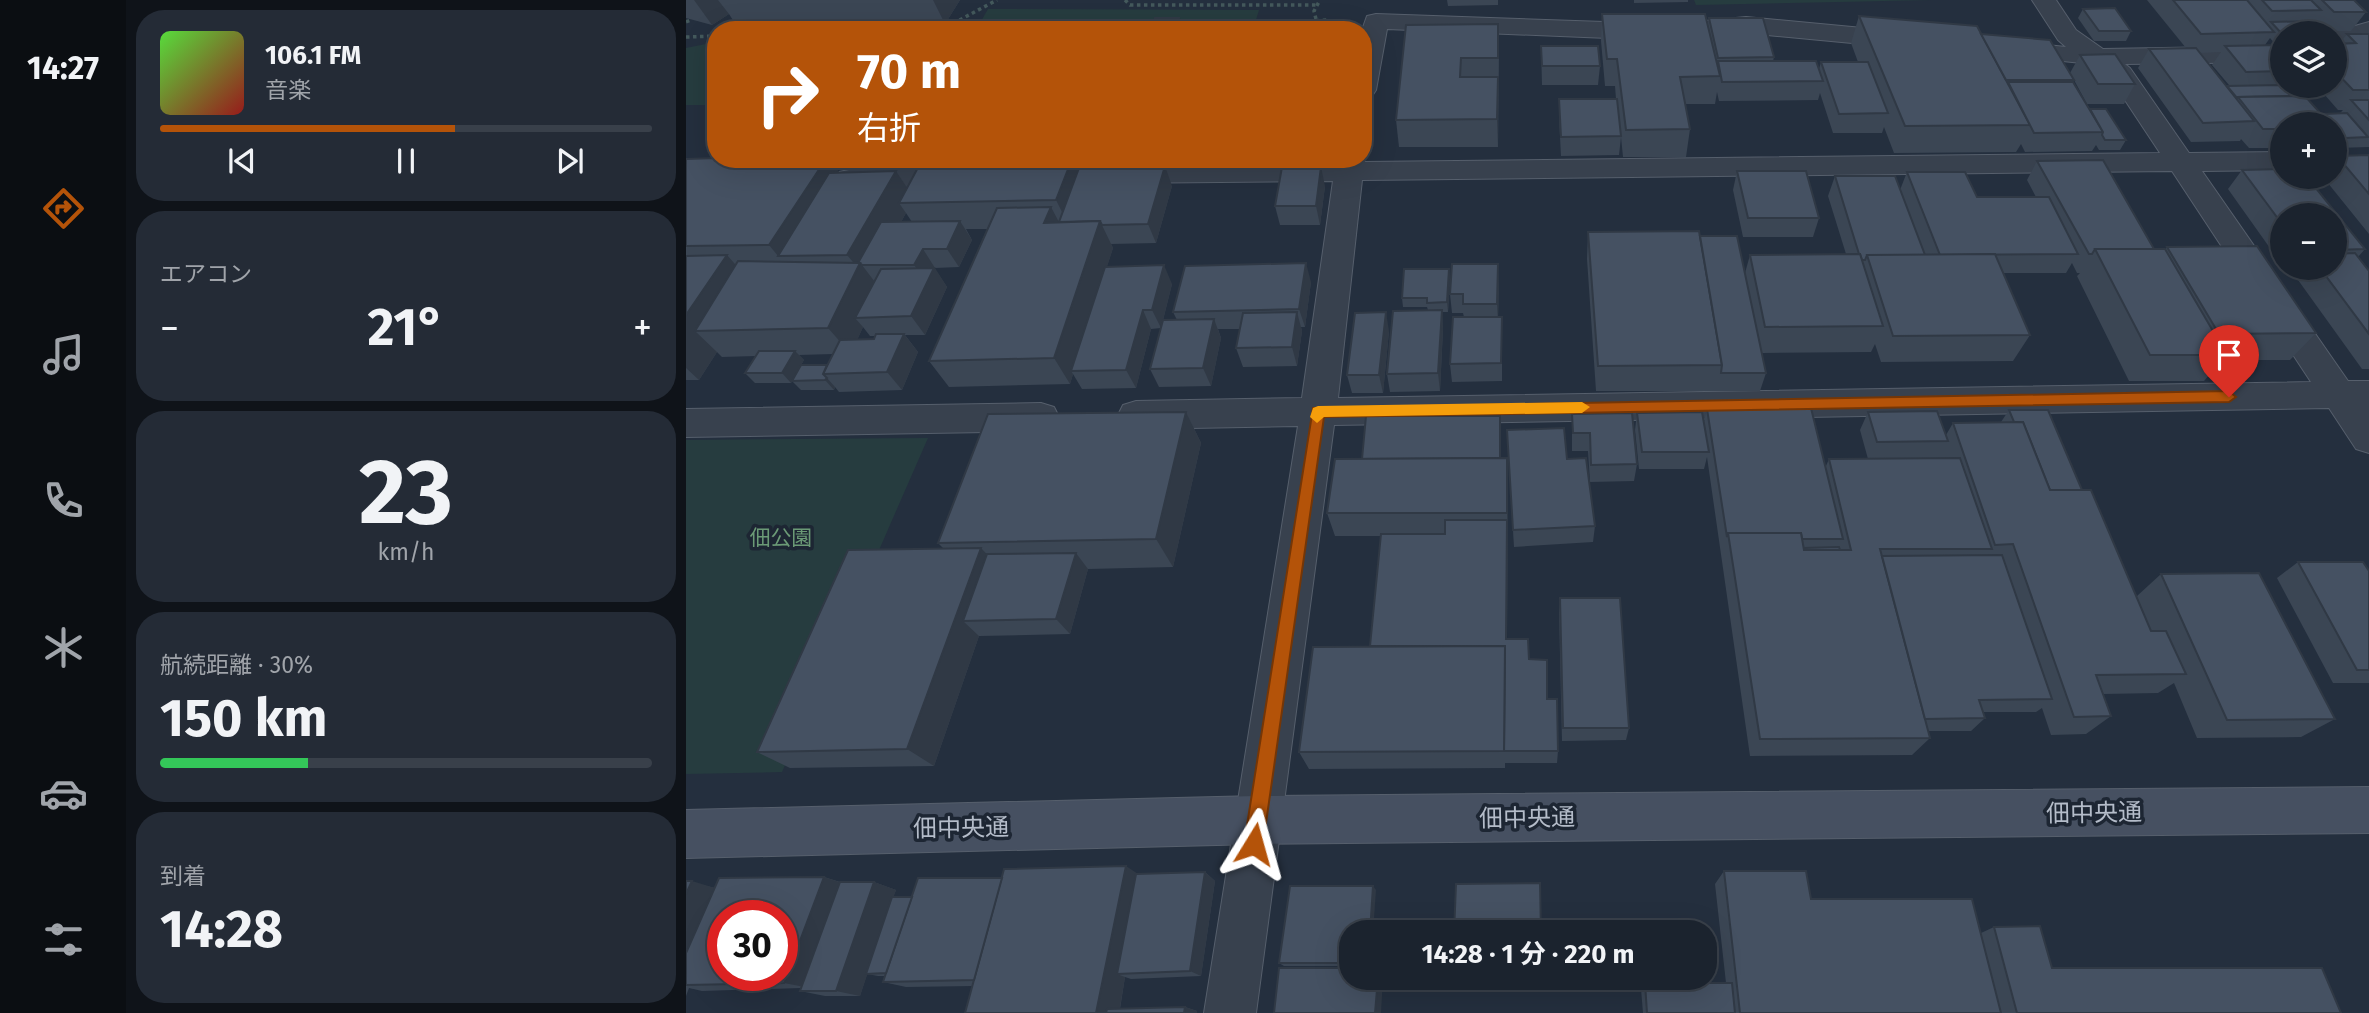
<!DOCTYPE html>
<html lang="ja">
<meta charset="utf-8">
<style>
:root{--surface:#1b232e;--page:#242b36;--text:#f1f3f6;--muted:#a0a4aa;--line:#39404a;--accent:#b45309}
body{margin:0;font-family:"Fira Sans","Noto Sans JP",sans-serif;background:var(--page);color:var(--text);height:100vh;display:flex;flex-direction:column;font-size:26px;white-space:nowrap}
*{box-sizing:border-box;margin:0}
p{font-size:23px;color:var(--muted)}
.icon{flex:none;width:38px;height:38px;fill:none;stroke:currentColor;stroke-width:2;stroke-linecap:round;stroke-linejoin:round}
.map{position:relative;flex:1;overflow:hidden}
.panel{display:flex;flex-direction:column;gap:10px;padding:10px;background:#0f1319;width:560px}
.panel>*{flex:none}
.top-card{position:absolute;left:21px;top:21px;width:665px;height:147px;border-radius:28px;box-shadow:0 7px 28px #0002,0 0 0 2px var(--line);background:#b45309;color:#fff;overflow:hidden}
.buttons{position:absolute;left:1584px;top:21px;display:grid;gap:14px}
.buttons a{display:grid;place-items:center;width:77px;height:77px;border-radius:50%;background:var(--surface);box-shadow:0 7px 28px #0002,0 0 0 2px var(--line);font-size:35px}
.speed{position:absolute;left:21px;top:900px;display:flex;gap:14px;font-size:35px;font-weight:700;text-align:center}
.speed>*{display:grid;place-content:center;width:91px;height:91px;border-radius:50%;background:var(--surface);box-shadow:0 7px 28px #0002,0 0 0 2px var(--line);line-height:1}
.speed .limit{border:10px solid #d22;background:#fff;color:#111}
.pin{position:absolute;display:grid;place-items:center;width:60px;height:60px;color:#fff;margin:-72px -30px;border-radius:50% 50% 50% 0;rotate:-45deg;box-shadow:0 0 7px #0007}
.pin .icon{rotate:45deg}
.me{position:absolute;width:77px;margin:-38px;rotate:8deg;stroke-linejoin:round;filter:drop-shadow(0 0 5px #0008)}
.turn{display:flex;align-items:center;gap:24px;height:147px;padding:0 35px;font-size:32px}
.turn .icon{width:91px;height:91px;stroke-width:2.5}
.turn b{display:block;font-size:49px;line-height:60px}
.big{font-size:52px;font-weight:700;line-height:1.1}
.panel .tile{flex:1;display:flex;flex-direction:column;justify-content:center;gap:10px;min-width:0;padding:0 24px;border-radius:28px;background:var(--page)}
.panel .dial{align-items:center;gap:0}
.dial b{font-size:91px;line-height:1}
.song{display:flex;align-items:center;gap:21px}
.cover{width:84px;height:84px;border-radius:10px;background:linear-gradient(135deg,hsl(110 70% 55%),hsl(0 70% 35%))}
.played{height:7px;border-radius:4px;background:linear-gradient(90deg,var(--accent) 60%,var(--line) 60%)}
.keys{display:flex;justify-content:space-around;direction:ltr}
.heat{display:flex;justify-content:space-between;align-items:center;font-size:38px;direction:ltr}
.charge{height:10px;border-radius:5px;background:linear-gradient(90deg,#34c759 30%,var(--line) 0)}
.trip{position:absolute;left:653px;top:920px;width:378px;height:70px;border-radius:28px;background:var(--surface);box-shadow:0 7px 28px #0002,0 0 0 2px var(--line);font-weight:700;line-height:70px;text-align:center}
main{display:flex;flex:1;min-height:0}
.dock{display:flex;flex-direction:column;width:126px;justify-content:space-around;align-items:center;background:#0b0e12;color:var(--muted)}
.dock .icon{width:49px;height:49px}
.dock .active{color:var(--accent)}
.dock b{font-size:32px;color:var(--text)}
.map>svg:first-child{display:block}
.green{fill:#263c3f}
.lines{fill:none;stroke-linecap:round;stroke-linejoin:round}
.street-casing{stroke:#565f6c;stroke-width:2}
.secondary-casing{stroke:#565f6c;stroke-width:2}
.path{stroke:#44595c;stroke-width:3.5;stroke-dasharray:3.5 3.5;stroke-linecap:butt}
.street{fill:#38414e;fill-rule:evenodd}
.secondary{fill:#465061;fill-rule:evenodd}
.wall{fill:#3b4654;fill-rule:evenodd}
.shaded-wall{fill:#303945}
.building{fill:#455162;stroke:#303945;stroke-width:2;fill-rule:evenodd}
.route{fill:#b45309;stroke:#753606;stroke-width:2}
.slow{fill:#f59e0b}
.labels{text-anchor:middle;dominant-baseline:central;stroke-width:7;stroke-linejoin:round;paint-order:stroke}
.park-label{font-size:21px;fill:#6b9a76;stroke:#1d2633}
.near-street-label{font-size:24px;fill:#b4bcc9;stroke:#1d2633}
</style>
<main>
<nav class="dock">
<b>14:27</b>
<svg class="icon active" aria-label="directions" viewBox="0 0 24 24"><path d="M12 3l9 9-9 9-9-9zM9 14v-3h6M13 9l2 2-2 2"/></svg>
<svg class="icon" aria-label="music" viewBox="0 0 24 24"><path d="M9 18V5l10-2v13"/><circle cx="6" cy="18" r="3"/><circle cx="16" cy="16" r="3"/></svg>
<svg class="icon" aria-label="phone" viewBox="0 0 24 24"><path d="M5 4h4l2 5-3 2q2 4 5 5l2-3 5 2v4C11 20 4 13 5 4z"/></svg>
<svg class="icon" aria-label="climate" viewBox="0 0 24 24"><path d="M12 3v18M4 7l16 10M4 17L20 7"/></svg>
<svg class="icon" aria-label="car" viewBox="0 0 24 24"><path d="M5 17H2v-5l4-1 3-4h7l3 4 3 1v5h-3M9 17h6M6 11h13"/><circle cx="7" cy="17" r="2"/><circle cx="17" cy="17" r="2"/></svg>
<svg class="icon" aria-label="filters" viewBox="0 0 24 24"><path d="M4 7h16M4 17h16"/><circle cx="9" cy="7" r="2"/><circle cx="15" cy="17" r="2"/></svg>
</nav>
<section class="panel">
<div class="tile">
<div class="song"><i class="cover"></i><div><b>106.1 FM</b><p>音楽</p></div></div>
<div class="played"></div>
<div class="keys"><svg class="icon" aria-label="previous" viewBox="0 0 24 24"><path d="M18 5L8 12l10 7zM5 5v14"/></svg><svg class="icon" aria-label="pause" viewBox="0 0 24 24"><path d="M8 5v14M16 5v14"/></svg><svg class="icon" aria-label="next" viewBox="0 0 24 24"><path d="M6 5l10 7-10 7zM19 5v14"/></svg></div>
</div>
<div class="tile"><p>エアコン</p>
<div class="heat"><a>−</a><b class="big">21°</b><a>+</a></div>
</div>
<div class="tile dial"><b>23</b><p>km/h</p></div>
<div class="tile"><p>航続距離 · 30%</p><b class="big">150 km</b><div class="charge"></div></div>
<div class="tile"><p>到着</p><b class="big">14:28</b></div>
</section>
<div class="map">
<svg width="1683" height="1013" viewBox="0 0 1683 1013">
<rect width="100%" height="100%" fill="#242f3e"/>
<g class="green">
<path d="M1008 0H1246L1010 5Z"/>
<path d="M302 9 573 10 567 30H290Z"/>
<path d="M30 42V105H0V48Z"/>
<path d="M242 438 96 772 0 774V440Z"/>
</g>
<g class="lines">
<g class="street-casing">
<g id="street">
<path d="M1346 0H1370L1390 30 1417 49 1596 46V62L1439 64 1444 68 1503 153 1596 152V170L1516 171 1662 381H1683V453L1670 449 1643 408 648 425 570 1013H518L612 426 450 429 437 425 432 415 437 405 450 401 616 398 647 181 429 183 419 180 414 174 419 168 429 165 649 162 650 159 677 157 678 162 1474 153 1425 79 1405 64 1312 54 1308 49 1312 44 1321 41 1380 47 1372 40ZM1486 171 1625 382 652 398 676 180Z"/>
<path d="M690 14 977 24 981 29 977 34 922 38 701 29 690 90 686 96 677 98 676 30 681 16Z"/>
<path d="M1060 17 1219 32 1228 35 1232 40 1228 45 1219 48 1060 33 1019 31 1015 26 1019 21Z"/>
<path d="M1683 22V38L1648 48V33H1644Z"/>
<path d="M278 168 288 170 293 177 288 184 278 186 163 188 153 186 148 179 153 172 163 170Z"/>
<path d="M355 403 368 407 373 417 368 427 355 431 0 437V409Z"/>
</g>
</g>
<g class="secondary-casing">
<path id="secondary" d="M1683 787V833L571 844 0 858V810L571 796Z"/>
</g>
<g class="path">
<path d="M439 0 444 5H630"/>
<path d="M630 19 628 11 634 0"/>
<path d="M0 22 5 20"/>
<path d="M493 29 619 28 625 21 641 20 654 26"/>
<path d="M255 30 311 0"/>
<path d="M366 30 385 22 397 26 396 30"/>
<path d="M0 37 30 36"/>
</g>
<use href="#street" class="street"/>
<use href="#secondary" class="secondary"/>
</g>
<g class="wall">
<path d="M0 0H274L259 24 50 25 43 14 26 25 0 18Z"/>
<path d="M761 0H812V5L762 6Z"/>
<path d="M948 0H1002V2L948 3Z"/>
<path d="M1461 0H1668L1680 12 1665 31H1636L1635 33H1596V86H1619L1616 90H1600L1605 96 1636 116 1638 114 1654 113 1657 110H1652L1631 86H1648V44L1654 43 1661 34H1683V147L1651 148 1648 145V124H1596V148H1563L1555 139 1554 141 1505 142 1452 68 1463 49 1500 48ZM1584 38 1590 45H1579ZM1535 52 1526 65 1543 85 1540 87 1514 53Z"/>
<path d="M1397 9 1445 31 1440 41H1408L1392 18Z"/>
<path d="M916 14 1022 26 1023 18 1088 57 1087 61 1133 69 1135 62H1172L1165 43 1173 16 1295 34 1384 73 1394 55 1449 84 1438 104H1401L1388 80 1387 82 1404 109 1440 140 1434 150H1413L1410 145 1406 151 1339 152 1335 144 1330 152 1208 153 1198 127 1196 133H1147L1134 93 1132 100 1033 101 1031 92 1029 104H999L1004 129 1000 157H937L935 137 933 155 875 156 873 118V99H930L929 86H919L915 41Z"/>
<path d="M720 25 813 52 812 147H713L710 120Z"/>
<path d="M855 46 914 66 912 85H856Z"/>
<path d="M1683 155V234L1637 177H1648V159L1651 156Z"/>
<path d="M0 159 153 173 210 171 221 188 388 159 393 170 486 186 470 243 425 244 427 248 421 266 486 284 475 328 465 329 450 388 396 389 387 374 384 384 263 387 243 361 301 229H280L286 240 273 267 249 268V269L261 287 239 335H219L232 352 216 390 153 392 149 387 148 390H115L106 381 105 383H69L59 373 70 356 36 357 31 352 13 380H0ZM220 213 226 222H215ZM177 327 184 336H190L188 339 171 340ZM147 354 141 365H115L118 360 113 355Z"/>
<path d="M1351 161 1468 249 1479 250 1481 247 1630 333 1604 360H1536L1518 381H1443L1391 276 1394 273H1391L1386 263 1380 273H1317L1344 335 1327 361 1195 362 1189 344 1185 352 1076 353 1080 373 1074 391H910L901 259 902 232 1014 236 1059 273 1064 255 1160 254 1142 196 1149 176 1214 190 1221 172 1291 197H1350L1341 180Z"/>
<path d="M1596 169V177H1621L1679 249 1672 257 1683 271V369H1676L1607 273 1611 269H1599L1598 268H1648V215H1596V265L1542 189 1556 170Z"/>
<path d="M1051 171 1133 218 1127 237H1057L1047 190Z"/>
<path d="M639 186 634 225H594L589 206Z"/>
<path d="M763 269 764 279 762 312H756L757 329 754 391 704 392 701 374 742 310 741 307H717L716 298Z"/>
<path d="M625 282 619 327H615L616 331 611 366 557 367 550 348 554 329H532L535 338 525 386 473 387 464 369 491 320 487 312Z"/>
<path d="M813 282 812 317 816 336V381L766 382 764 364 778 317 777 313H766L764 294Z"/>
<path d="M703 331 697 393H666L661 375Z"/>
<path d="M1021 409 1140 466 1143 459H1182L1174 430 1182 412 1260 435 1267 423 1315 422 1323 410 1396 490 1451 596 1475 574 1649 719 1615 737 1511 738 1488 683 1472 693 1417 694 1425 716 1400 734 1365 735 1356 708 1350 712H1297L1299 718 1285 731H1242L1244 738 1226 755 1064 756 1021 457 1018 469H953L949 430 951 413 1018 421Z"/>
<path d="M500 412 515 443 487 567 402 569 384 634 293 636 248 766 104 768 71 752 257 548 252 543Z"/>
<path d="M886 414 951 464 948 481 904 482 902 451H886Z"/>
<path d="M814 416 815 458H821L822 483 821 639 843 659 861 699 872 751 871 763H819V768L623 769 613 752 684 646 695 536H649L641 513 676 459Z"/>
<path d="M821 430 881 459 909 526 907 542 828 547Z"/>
<path d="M1612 562 1683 571V683H1647L1591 578Z"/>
<path d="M874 598 943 728 940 740 876 741 873 613Z"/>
<path d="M1038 871 1125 899 1295 933 1308 927 1366 968 1655 1013H957L955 989 959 983H1040L1029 884Z"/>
<path d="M519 872 529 881 515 976 445 979 439 977 434 1009 499 1007 511 1011V1013H279L287 986 220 987 197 982 199 976H192L181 974 174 996H139L114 991 115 988 16 991 3 988 0 996V881L29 888 138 877 154 882H188L210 890 207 897H226L316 878Z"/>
<path d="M690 890 665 933V966H598L593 963Z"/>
</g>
<g class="shaded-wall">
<path d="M8 0H32L43 14 26 25Z"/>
<path d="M247 0H274L259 24Z"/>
<path d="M493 18 497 30H488Z"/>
<path d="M812 77V147L811 119Z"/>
<path d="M140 159H144L166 190 92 256 83 245Z"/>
<path d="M386 159H388L399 184 383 226 370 200Z"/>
<path d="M479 166 486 186 470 243 462 224Z"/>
<path d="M635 167 639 186 634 225 630 206Z"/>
<path d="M210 171 228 198 213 203 220 213 191 265H176L195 290 169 318 177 327 165 354 142 328 172 268 161 255Z"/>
<path d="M365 207 375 226 358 223Z"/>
<path d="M274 221 286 240 273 267 261 249Z"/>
<path d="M414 221 427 248 388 371H385L387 374 384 384 368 358Z"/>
<path d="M237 249 261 287 239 335 225 316 241 282 228 265Z"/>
<path d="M41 255 71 289 9 331 31 352 13 380 0 368V315Z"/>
<path d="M620 263 625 282 619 327 613 309Z"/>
<path d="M812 264 813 282 812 322 811 304Z"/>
<path d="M478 265 486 284 475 328 466 310Z"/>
<path d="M763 269 764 279 762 312 761 302Z"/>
<path d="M457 310 465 329 450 388 440 370Z"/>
<path d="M756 310 757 329 754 391 752 373Z"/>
<path d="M611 312 616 331 611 366 606 347Z"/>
<path d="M700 312 703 331 697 393 693 375Z"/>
<path d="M528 319 535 338 525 386 517 368Z"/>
<path d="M218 334 232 352 216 390 201 372Z"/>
<path d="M109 351 118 360 105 383 96 373Z"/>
<path d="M141 378 149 387 148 390 139 380Z"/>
<path d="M500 412 515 443 487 567 470 539Z"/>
<path d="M821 458 822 483V536L821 513Z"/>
<path d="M821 520 822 536 820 653V639Z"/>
<path d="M295 548 316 570 277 621 293 636 248 766 221 749Z"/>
<path d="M390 553 402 569 384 634 370 619Z"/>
<path d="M440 866 458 878 431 974 439 977 433 1013H410Z"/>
<path d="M519 872 529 881 515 976 504 971Z"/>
<path d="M138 877 162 885 124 988 98 983Z"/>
<path d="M6 881 45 893 0 985V894Z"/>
<path d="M188 882 210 890 174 996 150 991Z"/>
<path d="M687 886 690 890 687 933H684Z"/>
<path d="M692 978H697L695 1013H689Z"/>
<path d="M499 1007 511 1011V1013H498Z"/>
</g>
<g class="building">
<path d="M1487 0H1561L1588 32 1515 34Z"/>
<path d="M1576 0H1625L1635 10 1586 11Z"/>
<path d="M1636 0H1668L1680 12H1648Z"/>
<path d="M1429 8 1445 31H1413L1397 9Z"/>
<path d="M916 14H1019L1034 76 994 77 1004 129 940 130 931 59H921Z"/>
<path d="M1173 16 1291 26 1344 125 1219 126Z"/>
<path d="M469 18H493L488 30H465Z"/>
<path d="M1023 18H1077L1088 57 1032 58Z"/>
<path d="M1629 21 1637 30 1623 33 1596 34 1585 22Z"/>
<path d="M102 22 112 30H82Z"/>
<path d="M158 22 168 30H139Z"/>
<path d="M812 24V58H775L774 77H812L811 119 710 120 720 25Z"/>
<path d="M1295 34 1364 40 1388 80H1320Z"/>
<path d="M1661 34H1683V90H1667L1648 70V44L1670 43Z"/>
<path d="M1596 45V71L1560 72 1539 46Z"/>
<path d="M855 46H912L914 66H856Z"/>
<path d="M1510 48 1568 121 1517 123 1463 49Z"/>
<path d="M1429 54 1449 84H1412L1394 55Z"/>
<path d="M1032 61H1130L1137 81 1036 82Z"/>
<path d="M1135 62H1182L1202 113 1153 114Z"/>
<path d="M1322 82H1387L1417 132 1348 133Z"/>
<path d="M1595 85 1605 96 1552 97 1551 98 1541 86Z"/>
<path d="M1619 96 1644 124H1596V129H1577L1552 97Z"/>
<path d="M873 99H931L935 136 875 137Z"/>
<path d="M1665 100H1683V120Z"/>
<path d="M1404 109H1420L1440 140H1419L1416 135 1417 132Z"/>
<path d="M1661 113 1682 137 1659 138 1638 114Z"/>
<path d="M1683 155V194L1651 156Z"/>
<path d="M30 158V159H140L83 245 0 246V159Z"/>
<path d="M265 159H386L370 200 213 203 236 160Z"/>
<path d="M1417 160 1468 249H1409L1406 254H1403L1351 161Z"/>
<path d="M479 166 462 224 416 225 414 221 373 222 393 168Z"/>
<path d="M596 167H635L630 206H589Z"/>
<path d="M1596 169V177H1621L1679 249 1648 250V215H1596V224L1556 170Z"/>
<path d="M210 171 161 255 92 256 143 173Z"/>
<path d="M1051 171H1120L1133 218H1062Z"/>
<path d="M1221 172H1279L1291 197H1363L1392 254 1254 255Z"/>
<path d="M1149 176H1209L1239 255H1181L1179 260H1176L1174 254H1173Z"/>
<path d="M365 207 358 223 414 221 368 358 243 361 311 208Z"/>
<path d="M274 221 261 249H237L228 265H176L174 263H172L195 222Z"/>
<path d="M1013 231 1036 365 912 366 902 232Z"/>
<path d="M1014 236H1051L1080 373H1035L1036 365Z"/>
<path d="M1571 246 1630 333 1533 334 1481 247Z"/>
<path d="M1409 249H1479L1541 355H1464Z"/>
<path d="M1669 253 1683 271V334L1634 268H1648V254Z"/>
<path d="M1174 254 1197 326 1079 327 1064 255Z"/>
<path d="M1309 254 1344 335 1207 336 1181 255Z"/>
<path d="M41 255 0 315V256Z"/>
<path d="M52 261 174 263 142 328 9 331Z"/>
<path d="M620 263 613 309 487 312 499 266Z"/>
<path d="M766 264H812L811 304H777V294H764Z"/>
<path d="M478 265 466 310H457L440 370 385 371 419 267Z"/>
<path d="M248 268 225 316 169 318 195 269Z"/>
<path d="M718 269H763L761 302 741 303V298H716Z"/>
<path d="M756 310 752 373 701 374 707 311Z"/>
<path d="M611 312 606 347 550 348 557 313Z"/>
<path d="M700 312 693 375H661L669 313Z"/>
<path d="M767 317H816L815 363 764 364Z"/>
<path d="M528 319 517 368 464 369 477 320Z"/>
<path d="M190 334H218L201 372 137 374 154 340 188 339Z"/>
<path d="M73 351H109L96 373H59Z"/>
<path d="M115 365H141L137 374 141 378 139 380 106 381Z"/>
<path d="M1125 408 1157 539H1116L1115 533H1042L1041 537 1021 409Z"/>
<path d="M1323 410H1362L1396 490H1364L1337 422H1328Z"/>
<path d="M1251 411 1262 441 1191 442 1182 412Z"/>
<path d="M500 412 470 539 252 543 302 414Z"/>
<path d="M1016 412 1023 452H956L951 413Z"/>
<path d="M946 413 951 464 905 465 904 433H887L886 414Z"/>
<path d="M680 416H814V458L676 459Z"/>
<path d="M1337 422 1364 490H1405L1465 631H1480L1500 674 1410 675 1425 716 1388 717 1327 544 1309 545 1267 423Z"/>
<path d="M878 428 881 459 900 458 909 526 827 530 821 430Z"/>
<path d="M821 458V513H641L649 459Z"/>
<path d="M1274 458 1306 549H1194L1244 738 1074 739 1042 533H1115L1118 550H1165L1143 459Z"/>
<path d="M759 520H821L820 639H842L843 659 861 660V699H871L872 751H818L819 646H684L695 534H759Z"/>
<path d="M1153 547 1154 550H1118V548Z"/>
<path d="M295 548 221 749 71 752 162 550Z"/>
<path d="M390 553 370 619 277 621 301 554Z"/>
<path d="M1316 555 1366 699 1293 700 1299 718 1239 719 1196 556Z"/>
<path d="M1612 562H1677L1683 571V670H1671Z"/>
<path d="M1573 573 1649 719 1541 720 1475 574Z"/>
<path d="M874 598H934L943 728H877Z"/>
<path d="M819 646 818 751 613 752 627 647Z"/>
<path d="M440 866 410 1013H279L318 869Z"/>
<path d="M1038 871H1120L1125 899H1286L1315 1013H1054Z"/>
<path d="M519 872 504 971 431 974 450 874Z"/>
<path d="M138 877 98 983 0 985V953L33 878ZM37 915H96V975H37Z"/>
<path d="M232 878H316L288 980 197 982Z"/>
<path d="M0 881H6L0 894Z"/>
<path d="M154 882H188L150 991H114Z"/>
<path d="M854 883 855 933H768L770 884Z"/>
<path d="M604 886H687L684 933H665V963H593Z"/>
<path d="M206 897H226L200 973 180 974Z"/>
<path d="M1354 926 1366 968H1636L1655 1013H1331L1308 927Z"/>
<path d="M593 968H665V978H692L689 1013H588Z"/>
<path d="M959 983H1046L1049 1013H961Z"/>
<path d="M499 1007 498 1013H420L421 1009Z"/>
</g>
<path class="route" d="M1543 391 1550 397 1543 402 638 417 577 844 575 851 568 854 561 851 558 844 627 408Z"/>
<path class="slow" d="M896 402 904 407 896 413 638 417 631 423 624 417 627 408 632 406Z"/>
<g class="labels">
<g class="park-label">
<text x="95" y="538">佃公園</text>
</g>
<g class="near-street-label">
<text transform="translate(1408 813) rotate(-1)">佃中央通</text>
<text transform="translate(841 818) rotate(-1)">佃中央通</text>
<text transform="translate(275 828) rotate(-1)">佃中央通</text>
</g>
</g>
</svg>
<div class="buttons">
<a><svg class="icon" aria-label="layers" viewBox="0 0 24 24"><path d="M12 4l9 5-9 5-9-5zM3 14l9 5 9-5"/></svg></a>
<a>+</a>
<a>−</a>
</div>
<div class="speed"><div class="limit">30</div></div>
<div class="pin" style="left:1543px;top:397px;background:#d93025"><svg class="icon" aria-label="arrive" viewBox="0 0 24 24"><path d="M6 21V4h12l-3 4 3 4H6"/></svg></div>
<svg class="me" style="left:568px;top:844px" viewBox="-20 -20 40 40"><path d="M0-17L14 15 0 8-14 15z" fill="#b45309" stroke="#fff" stroke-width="4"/></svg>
<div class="trip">14:28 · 1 分 · 220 m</div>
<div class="top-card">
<div class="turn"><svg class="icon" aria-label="right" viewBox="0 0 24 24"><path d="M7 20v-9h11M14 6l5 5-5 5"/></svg><div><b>70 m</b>右折</div></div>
</div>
</div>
</main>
